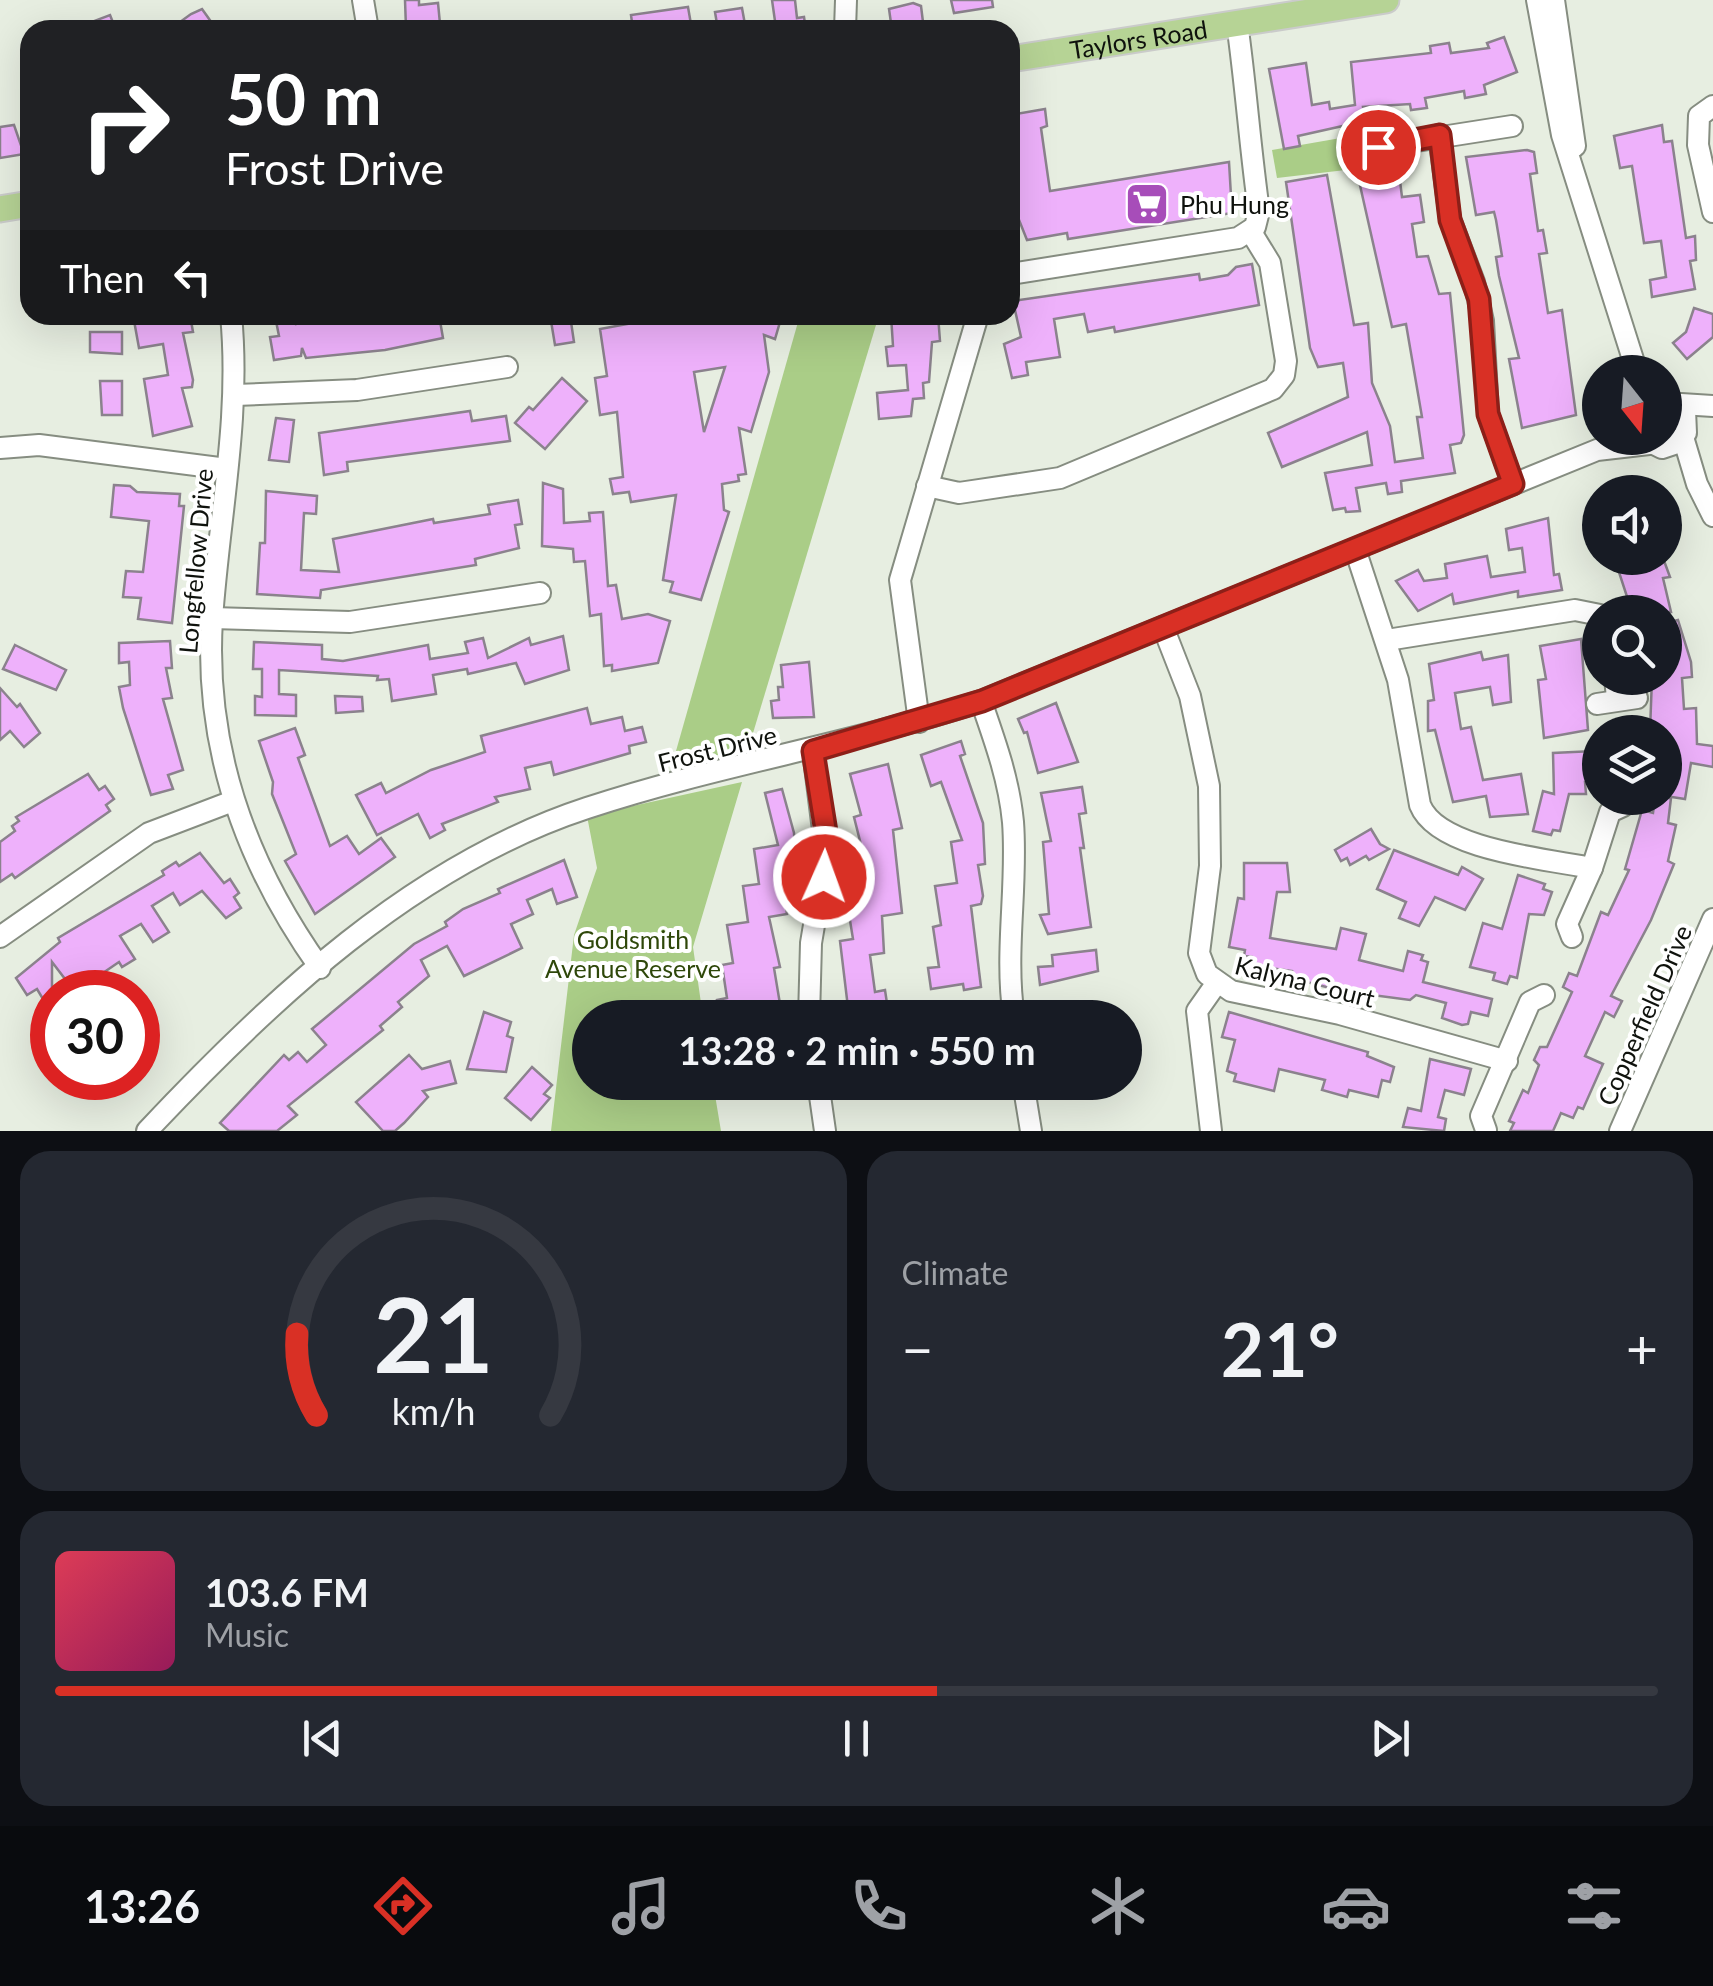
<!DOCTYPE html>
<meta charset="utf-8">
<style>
:root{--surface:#171b24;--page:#242831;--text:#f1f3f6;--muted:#9ea1a6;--line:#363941;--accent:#d93025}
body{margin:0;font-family:Lato,sans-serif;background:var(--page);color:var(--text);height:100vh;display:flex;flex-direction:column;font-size:38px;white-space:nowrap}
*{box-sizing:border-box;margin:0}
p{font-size:32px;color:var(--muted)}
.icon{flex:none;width:55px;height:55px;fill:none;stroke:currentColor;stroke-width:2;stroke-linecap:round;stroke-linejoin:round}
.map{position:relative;height:1131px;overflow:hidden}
.side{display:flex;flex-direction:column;gap:20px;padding:20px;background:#0d0f14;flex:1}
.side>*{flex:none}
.guide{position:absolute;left:20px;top:20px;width:1000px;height:305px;border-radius:30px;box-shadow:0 10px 40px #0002;background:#202124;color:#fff;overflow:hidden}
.needle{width:65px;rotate:163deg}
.controls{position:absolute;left:1582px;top:355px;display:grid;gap:20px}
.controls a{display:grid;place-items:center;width:100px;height:100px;border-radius:50%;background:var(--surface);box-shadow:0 10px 40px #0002;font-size:50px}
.speed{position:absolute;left:30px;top:970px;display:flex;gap:20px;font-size:50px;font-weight:700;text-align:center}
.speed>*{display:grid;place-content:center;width:130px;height:130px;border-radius:50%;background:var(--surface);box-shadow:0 10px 40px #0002;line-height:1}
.speed .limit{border:15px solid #d22;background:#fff;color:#111}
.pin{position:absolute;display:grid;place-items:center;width:85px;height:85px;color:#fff;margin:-42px;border:5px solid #fff;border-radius:50%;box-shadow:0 2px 10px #0007}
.me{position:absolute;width:110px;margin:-55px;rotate:2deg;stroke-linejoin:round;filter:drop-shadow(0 0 8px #0008)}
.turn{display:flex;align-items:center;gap:35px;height:210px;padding:0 40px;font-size:45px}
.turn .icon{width:130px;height:130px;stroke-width:2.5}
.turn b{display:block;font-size:70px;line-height:85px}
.then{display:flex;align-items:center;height:95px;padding:0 40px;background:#0003;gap:20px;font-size:38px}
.big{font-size:75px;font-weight:700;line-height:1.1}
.side .tile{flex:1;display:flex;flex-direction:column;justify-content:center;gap:15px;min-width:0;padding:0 35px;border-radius:30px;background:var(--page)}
.side .dial{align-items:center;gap:0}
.dial svg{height:260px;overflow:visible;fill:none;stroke:var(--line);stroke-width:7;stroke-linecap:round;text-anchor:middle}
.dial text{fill:var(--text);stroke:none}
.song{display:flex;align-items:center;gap:30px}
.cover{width:120px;height:120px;border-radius:15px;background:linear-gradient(135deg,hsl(350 70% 55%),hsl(330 70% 35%))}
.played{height:10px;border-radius:5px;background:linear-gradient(90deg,var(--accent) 55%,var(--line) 55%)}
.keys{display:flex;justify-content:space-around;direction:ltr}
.heat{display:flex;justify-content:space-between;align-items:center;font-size:55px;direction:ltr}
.side .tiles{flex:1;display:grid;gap:20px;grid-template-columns:1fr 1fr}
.tile:last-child{grid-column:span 2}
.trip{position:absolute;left:572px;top:1000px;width:570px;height:100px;border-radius:50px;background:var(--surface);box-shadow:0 10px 40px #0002;font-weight:700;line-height:100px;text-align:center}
.menu{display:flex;height:160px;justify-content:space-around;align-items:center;background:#090b0e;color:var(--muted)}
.menu .icon{width:70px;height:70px}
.menu .on{color:var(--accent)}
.menu b{font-size:45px;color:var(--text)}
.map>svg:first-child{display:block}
.green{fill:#aacd87}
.building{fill:#eeb1fb;stroke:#8b828d;stroke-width:2.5;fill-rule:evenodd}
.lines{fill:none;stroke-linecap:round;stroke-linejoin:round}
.minor-casing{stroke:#868d81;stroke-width:24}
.major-casing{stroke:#cacbca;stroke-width:29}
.minor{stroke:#fff;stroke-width:20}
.major{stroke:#b6d395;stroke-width:25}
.route-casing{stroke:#8d1f18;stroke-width:25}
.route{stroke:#d93025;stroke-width:18}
.labels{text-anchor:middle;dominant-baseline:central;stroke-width:8;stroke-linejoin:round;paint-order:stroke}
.street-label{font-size:25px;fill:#0f120d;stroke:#fff}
.poi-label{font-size:25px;fill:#0f120d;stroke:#fff;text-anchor:start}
.park-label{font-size:25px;fill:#2e4709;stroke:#fff}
</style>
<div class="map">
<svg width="1713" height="1131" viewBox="0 0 1713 1131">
<rect width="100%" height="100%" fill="#e7eee1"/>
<g class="green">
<path d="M1375 132 1380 166 1277 178 1272 150Z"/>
<path d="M800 315H879L747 753 674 758Z"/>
<path d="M742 782 693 947 703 1017 590 1018V1082L713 1083 721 1131H551L574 935 597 868 587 816Z"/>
</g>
<g class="building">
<path d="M405 0H419V5L438 3 440 24 406 28Z"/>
<path d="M772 0H795L797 18 804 17 806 30H766L765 23 775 21Z"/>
<path d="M951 0H992L993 7 954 13Z"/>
<path d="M913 3 921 6 924 30H892L889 9Z"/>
<path d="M688 7 692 30H633L631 15Z"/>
<path d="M742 8 746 30H727L725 23 717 24 715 12Z"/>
<path d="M202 9 217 30H169L191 14Z"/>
<path d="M110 15 116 30H73V29Z"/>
<path d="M1504 37 1517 72 1484 85 1486 94 1465 98 1464 91 1425 98 1427 108 1411 110 1410 104 1363 107 1365 121 1298 136 1300 146 1284 149 1269 69 1306 63 1312 105 1329 102 1330 109 1355 105 1351 62 1431 53 1430 46 1449 43 1451 53 1489 48 1487 43Z"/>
<path d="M1045 109 1047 126 1041 128 1050 191 1229 162 1232 213 1068 239 1067 233 1027 240 1017 215 1010 216V115Z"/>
<path d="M14 125 24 154 0 158V127Z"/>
<path d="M1662 125 1664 142 1672 141 1686 238 1695 236 1696 260 1690 261 1695 289 1652 297 1650 280 1666 277 1661 241 1644 243 1632 166 1620 168 1614 136Z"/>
<path d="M1527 150 1534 152 1537 173 1530 174 1538 231 1543 230 1547 253 1539 254 1548 313 1562 310 1576 415 1522 428 1509 359 1519 358 1499 276 1496 257 1502 256 1496 220 1494 212 1476 215 1466 157Z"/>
<path d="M1398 165 1402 197 1420 195 1424 222 1412 224 1417 257 1428 256 1439 294 1450 293 1464 435 1461 443 1450 445 1455 473 1401 481 1402 492 1388 494 1386 483 1356 488 1360 511 1346 512 1345 508 1333 510 1325 473 1372 465 1367 432 1282 467 1268 433 1348 397 1343 363 1318 367 1310 348 1286 182 1327 175 1354 325 1368 323 1372 383 1390 426 1395 462 1423 458 1417 417H1422L1406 324 1392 327 1357 172Z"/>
<path d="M1252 264 1259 305 1115 332 1114 327 1088 332 1084 314 1054 319 1060 357 1026 362 1028 375 1012 378 1004 344 1021 337 1013 301 1199 274 1200 280 1228 275 1236 267Z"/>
<path d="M1694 308 1713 314V337L1687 359 1673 343 1686 332Z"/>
<path d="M133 315H190L193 332 183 333 193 380 192 387 182 388 192 426 153 436 144 379 168 375 163 344 139 348Z"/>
<path d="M339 315H439L443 338 385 350 306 358 302 348 301 356 274 360 270 337 279 336 276 321 295 318 296 324Z"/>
<path d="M550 315H570L574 342 555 345Z"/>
<path d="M676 315H782L775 339 764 335 769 372 751 432 739 428 746 474 738 475 739 481 722 484 724 510 729 512 701 600 670 592 673 582 663 580 676 495 631 502 629 492 613 494 610 479 623 477 617 412 600 415 595 378 607 376 600 329ZM725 367 704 432 694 372Z"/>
<path d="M891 315H938L940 341 932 342 929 382 923 383 924 398 913 399 911 416 879 419 877 393 908 390 906 365 888 366 886 347 893 346Z"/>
<path d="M90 332H122V354L90 352Z"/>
<path d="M562 378 587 401 545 449 515 423 529 407 533 410Z"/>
<path d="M100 381H122V415H102Z"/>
<path d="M470 411 472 421 506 416 510 441 347 462 348 471 324 475 319 433Z"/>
<path d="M276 418 294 420 289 462 269 460Z"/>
<path d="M543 483 563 489 564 523 590 521 589 513 603 512 608 586 616 585 622 619 648 614 670 621 658 663 612 671V665L604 666 601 614 590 616 585 561 574 562 573 549 542 546Z"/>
<path d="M114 485 130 486 137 492 180 494 179 506H184L172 623 138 619 141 598 123 597 126 571 143 572 149 521 111 517Z"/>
<path d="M266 491 317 496 316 514 304 513 301 570 339 572 333 539 433 519 434 523 490 514 488 505 518 500 522 524 515 525 519 548 475 559 476 565 321 590 320 598 257 594 260 543H265Z"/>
<path d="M1548 518 1554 575 1559 574 1562 590 1518 597V591L1454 604 1452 594 1418 611 1396 581 1418 570 1424 581 1447 578 1445 564 1487 556 1491 577 1525 572 1522 548 1509 550 1506 529Z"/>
<path d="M1663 558 1670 577 1663 578 1671 612H1632L1615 560Z"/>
<path d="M1678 620 1691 662 1692 677 1682 678 1684 709 1696 708 1697 744 1713 746V767L1691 763 1685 799 1665 796V730L1650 731 1652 678H1665V623Z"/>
<path d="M563 636 569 670 525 684 516 663 468 674 467 669 433 675 436 694 392 701 389 679 377 680 378 676 279 670V694L296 695V716L255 715V696L262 697V669H253L254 642 322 645V659L343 661 428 645 430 659 468 653 465 642 483 638 488 658 529 638 531 645Z"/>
<path d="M1581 639 1588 730 1544 738 1538 680 1546 679 1540 646Z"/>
<path d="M170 641 172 668H166L172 698 163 699 183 770 168 775 173 789 151 795 123 708 119 687 130 685 129 662 119 663V643Z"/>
<path d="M15 645 66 670 56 690 3 669Z"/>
<path d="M1481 652 1483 660 1508 655 1511 702 1493 705 1490 687 1455 693 1461 729 1471 727 1483 780 1521 774 1528 814 1490 817 1486 796 1453 802 1435 730 1428 731V701L1434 700 1429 664Z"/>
<path d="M809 662 814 717 773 718 771 701 779 700 778 687H783L781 665Z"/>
<path d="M0 688 17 707 20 704 40 733 24 747 10 731 0 740Z"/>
<path d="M335 696 362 697 363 711 336 713Z"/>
<path d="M1056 703 1078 762 1038 773 1027 732 1024 733 1018 719Z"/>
<path d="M587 708 591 724 622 717 625 731 642 727 646 742 629 746 630 753 554 775 551 762 525 768 530 789 495 797 498 802 442 824 445 830 430 838 418 814 377 835 356 795 381 783 386 793 431 770 485 752 481 736Z"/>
<path d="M295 728 305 755 298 758 330 846 347 836 359 854 381 838 395 857 315 914 285 861 296 854 272 794 273 782 259 741Z"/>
<path d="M961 741 965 754 960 756 983 823 985 864 978 865 983 896 981 904 971 906 981 987 964 990 963 984 931 989 928 968 939 967 933 927 941 925 935 886 957 883 951 842 962 840 941 782 931 786 921 755Z"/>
<path d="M1594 751 1591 782H1585L1586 794H1569L1560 831 1553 830 1551 835 1533 831 1543 791 1554 794 1553 753Z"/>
<path d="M888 764 902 828 893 830 902 913 882 916 884 953 870 955 875 992 885 990 888 1010 849 1016 840 941 853 939 847 902 865 898 855 858 864 857 854 817 861 815 850 774Z"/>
<path d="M88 774 99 790 105 786 114 799 106 805 110 811 15 878 12 874 0 882V842L15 831 12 826 19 821 16 817Z"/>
<path d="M1082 787 1086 813 1079 814 1084 848H1080L1091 927 1048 934 1040 915 1049 914 1043 842 1051 841 1041 793Z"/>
<path d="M782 789 794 833 796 871 790 872 793 892 784 894 787 914 769 917 780 967 774 968 780 1004 767 1006V1011L758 1012 759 1018H720L717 1000 727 998 722 965 733 963 727 925 748 922 743 886 759 884 754 849 778 845 765 793Z"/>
<path d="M1655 798H1671L1668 823 1676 825 1668 861 1674 864 1651 920 1611 996 1622 1001 1614 1017 1605 1012 1585 1056 1603 1064 1583 1109 1578 1107 1573 1118 1561 1113 1553 1131H1510L1514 1123 1509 1121 1523 1090 1528 1093 1539 1065 1534 1060 1540 1047H1547L1572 992 1563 987 1569 973 1577 976 1601 912 1608 915 1629 870 1625 869 1642 810 1653 813Z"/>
<path d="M1371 829 1380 844 1389 849 1369 860 1366 856 1350 865 1347 858 1341 861 1335 850Z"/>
<path d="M1394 850 1458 875 1462 867 1483 879 1465 910 1435 897 1419 926 1399 918 1406 902 1377 889Z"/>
<path d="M200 853 224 883 230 879 239 893 234 897 241 908 226 918 202 891 180 905 173 893 152 906 169 932 153 942 141 924 120 936 135 959 122 967 119 962 75 992 52 962V1014L37 989 27 995 16 978 60 942 58 938 164 875 162 871 176 862 179 866Z"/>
<path d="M564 860 577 897 557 904 552 889 527 900 533 914 511 924 522 948 464 976 447 946 421 960 429 976 398 1002 402 1007 380 1026 383 1030 288 1106 297 1115 277 1131H229L220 1123 284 1055 289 1060 298 1052 307 1062 326 1045 312 1029 414 944 447 926 445 922 463 909 500 893 498 889Z"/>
<path d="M1244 863H1287L1290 892H1277L1270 938 1336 949 1341 928 1366 934 1359 960 1403 971 1408 951 1423 955 1421 960 1428 962 1423 982 1492 999 1488 1016 1471 1012 1468 1024 1462 1025 1442 1018 1446 1003 1416 995 1410 1000 1342 991 1291 978 1292 971 1255 966 1252 957 1244 956 1245 950 1229 947 1238 898 1244 899Z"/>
<path d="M1518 875 1545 884 1543 889 1552 892 1544 915 1529 914 1517 978 1510 976 1507 984 1493 980 1495 973 1470 967 1483 923 1502 929Z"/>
<path d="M1096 950 1098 971 1040 985 1038 967 1053 966 1052 955Z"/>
<path d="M484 1012 511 1022 507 1036 513 1038 506 1072 467 1069Z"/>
<path d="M1229 1012 1368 1052 1367 1056 1394 1067 1390 1082 1382 1080 1378 1097 1349 1090 1347 1097 1322 1090 1325 1080 1279 1069 1274 1091 1234 1081 1236 1074 1227 1071 1235 1040 1222 1037Z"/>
<path d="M409 1055 422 1069 450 1061 456 1083 423 1091 428 1097 404 1123 395 1131H383L356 1102Z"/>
<path d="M1430 1059 1471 1069 1464 1095 1445 1090 1438 1117 1446 1119 1444 1131 1403 1127 1408 1108 1421 1111Z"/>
<path d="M532 1067 552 1085 544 1094 550 1098 531 1120 505 1098Z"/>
</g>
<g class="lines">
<g class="minor-casing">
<g id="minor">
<path d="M363 0 368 30"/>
<path d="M1537 0 1562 135 1637 372"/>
<path d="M1554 0 1575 146"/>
<path d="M845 30 846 0"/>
<path d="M1713 106 1699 116 1698 145 1713 212"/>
<path d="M1439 135 1450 219 1474 282 1483 321 1488 414 1513 484"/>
<path d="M1378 147 1512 126"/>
<path d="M1010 274 1238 238 1255 227 1259 211C1250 148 1246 86 1237 23"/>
<path d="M231 315C241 417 219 517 212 619 204 747 246 864 320 968"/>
<path d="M235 395 357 390 507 367"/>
<path d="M1681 404 1713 406"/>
<path d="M1683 437 1697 484 1713 516"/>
<path d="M1642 438 1662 448 1677 443 1686 433 1685 410 1665 396"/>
<path d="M0 448 39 445 227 469"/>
<path d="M927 486 959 493 1060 478 1273 389 1284 375 1286 361 1270 263 1251 232"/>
<path d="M1355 549 1398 680 1420 805C1438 850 1547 859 1592 868"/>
<path d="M212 618 350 622 540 593"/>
<path d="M1163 627 1190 696 1209 786 1210 866 1199 953 1207 974 1231 991 1340 1014 1507 1061"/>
<path d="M1387 640 1575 610 1600 615"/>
<path d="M1615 678 1617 698"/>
<path d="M981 701C995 741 1009 780 1013 822 1018 887 1004 952 1014 1018"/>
<path d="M1597 704 1637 698"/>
<path d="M919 722 900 580 978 315"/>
<path d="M0 937 149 833 233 801"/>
<path d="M1572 937 1567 924 1592 868 1610 812 1623 806"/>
<path d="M809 1018 811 943 826 854 813 751"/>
<path d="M818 1082 825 1131"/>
<path d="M1023 1082 1031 1131"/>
<path d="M1486 1130 1481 1116 1530 1002 1544 995"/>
<path d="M147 1131C270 1000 413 865 587 808 717 765 852 744 981 701L1597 450 1649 444"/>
<path d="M1211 1131 1197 1011 1216 984"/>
<path d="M1620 1131 1713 919"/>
</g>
</g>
<g class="major-casing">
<g id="major">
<path id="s1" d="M1010 59 1386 0"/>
<path d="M0 209 30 204"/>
</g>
</g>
<use href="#minor" class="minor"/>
<use href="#major" class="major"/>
</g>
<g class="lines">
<g class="route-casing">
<path id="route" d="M824 877 826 832 813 751 982 701 1513 484 1488 414 1479 299 1450 220 1440 135 1378 147"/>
</g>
<use href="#route" class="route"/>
</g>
<defs>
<g id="supermarket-square" transform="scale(2.25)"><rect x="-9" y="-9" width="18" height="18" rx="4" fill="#a74db9" stroke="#fff"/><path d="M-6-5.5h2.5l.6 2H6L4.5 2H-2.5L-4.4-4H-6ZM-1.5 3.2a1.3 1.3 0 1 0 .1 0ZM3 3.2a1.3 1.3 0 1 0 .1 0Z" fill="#fff"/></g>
</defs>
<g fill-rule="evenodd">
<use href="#supermarket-square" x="1147" y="204"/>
</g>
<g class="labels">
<g class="street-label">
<text stroke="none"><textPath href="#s1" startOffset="130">Taylors Road</textPath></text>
<text transform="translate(195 561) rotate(-85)">Longfellow Drive</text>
<text transform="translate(717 748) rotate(-14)">Frost Drive</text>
<text transform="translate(1305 981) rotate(14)">Kalyna Court</text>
<text transform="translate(1644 1015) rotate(-66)">Copperfield Drive</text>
</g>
<g class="poi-label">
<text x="1180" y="204">Phu Hung</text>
</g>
<g class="park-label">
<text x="633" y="939">Goldsmith<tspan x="633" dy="29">Avenue Reserve</tspan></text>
</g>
</g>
</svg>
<div class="controls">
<a><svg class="needle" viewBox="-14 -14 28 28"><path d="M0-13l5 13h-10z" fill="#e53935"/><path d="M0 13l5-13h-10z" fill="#9ea1a6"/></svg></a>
<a><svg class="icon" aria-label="sound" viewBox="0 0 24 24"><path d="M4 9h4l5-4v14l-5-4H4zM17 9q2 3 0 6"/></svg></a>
<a><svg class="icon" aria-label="search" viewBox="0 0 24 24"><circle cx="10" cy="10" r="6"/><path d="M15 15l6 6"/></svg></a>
<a><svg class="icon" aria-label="layers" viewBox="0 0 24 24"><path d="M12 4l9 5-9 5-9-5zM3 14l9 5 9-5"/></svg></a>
</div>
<div class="speed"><div class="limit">30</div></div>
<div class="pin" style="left:1378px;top:147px;background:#d93025"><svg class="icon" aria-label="arrive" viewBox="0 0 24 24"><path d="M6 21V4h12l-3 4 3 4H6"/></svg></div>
<svg class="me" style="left:824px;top:877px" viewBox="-20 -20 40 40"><circle r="17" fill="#d93025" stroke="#fff" stroke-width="3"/><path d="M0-11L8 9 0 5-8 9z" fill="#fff"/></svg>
<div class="trip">13:28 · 2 min · 550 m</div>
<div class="guide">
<div class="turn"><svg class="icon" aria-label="right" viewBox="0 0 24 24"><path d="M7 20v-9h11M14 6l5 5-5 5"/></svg><div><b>50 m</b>Frost Drive</div></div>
<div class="then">Then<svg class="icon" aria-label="left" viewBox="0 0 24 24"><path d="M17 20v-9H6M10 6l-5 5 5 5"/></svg></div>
</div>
</div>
<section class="side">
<div class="tiles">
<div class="tile dial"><svg viewBox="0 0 100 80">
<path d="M14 69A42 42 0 1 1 86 69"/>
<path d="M14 69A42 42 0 0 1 8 44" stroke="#d93025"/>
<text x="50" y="56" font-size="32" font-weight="700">21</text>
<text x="50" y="72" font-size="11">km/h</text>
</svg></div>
<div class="tile"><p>Climate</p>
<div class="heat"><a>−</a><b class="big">21°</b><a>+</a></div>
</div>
<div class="tile">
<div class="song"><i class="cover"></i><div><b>103.6 FM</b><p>Music</p></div></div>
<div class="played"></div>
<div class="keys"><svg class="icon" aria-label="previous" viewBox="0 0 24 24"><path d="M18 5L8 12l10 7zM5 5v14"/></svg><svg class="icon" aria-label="pause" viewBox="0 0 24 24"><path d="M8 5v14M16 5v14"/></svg><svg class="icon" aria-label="next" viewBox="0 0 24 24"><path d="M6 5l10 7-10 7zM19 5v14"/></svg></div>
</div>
</div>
</section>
<nav class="menu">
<b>13:26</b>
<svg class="icon on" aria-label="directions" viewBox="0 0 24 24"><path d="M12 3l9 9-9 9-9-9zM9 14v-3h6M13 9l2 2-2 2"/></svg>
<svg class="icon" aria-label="music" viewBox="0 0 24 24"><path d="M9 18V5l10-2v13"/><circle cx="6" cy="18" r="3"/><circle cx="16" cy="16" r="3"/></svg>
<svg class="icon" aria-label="phone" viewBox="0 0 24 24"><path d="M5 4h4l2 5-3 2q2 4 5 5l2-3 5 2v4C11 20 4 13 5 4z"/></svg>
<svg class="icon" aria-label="climate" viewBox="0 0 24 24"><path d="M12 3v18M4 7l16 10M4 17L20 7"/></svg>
<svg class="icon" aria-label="car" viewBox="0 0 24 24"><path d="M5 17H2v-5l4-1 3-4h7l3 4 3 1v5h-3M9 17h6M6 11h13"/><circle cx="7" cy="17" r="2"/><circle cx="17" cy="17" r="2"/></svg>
<svg class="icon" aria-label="filters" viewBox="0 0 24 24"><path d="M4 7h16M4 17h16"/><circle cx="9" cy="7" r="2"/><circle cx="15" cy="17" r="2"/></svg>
</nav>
